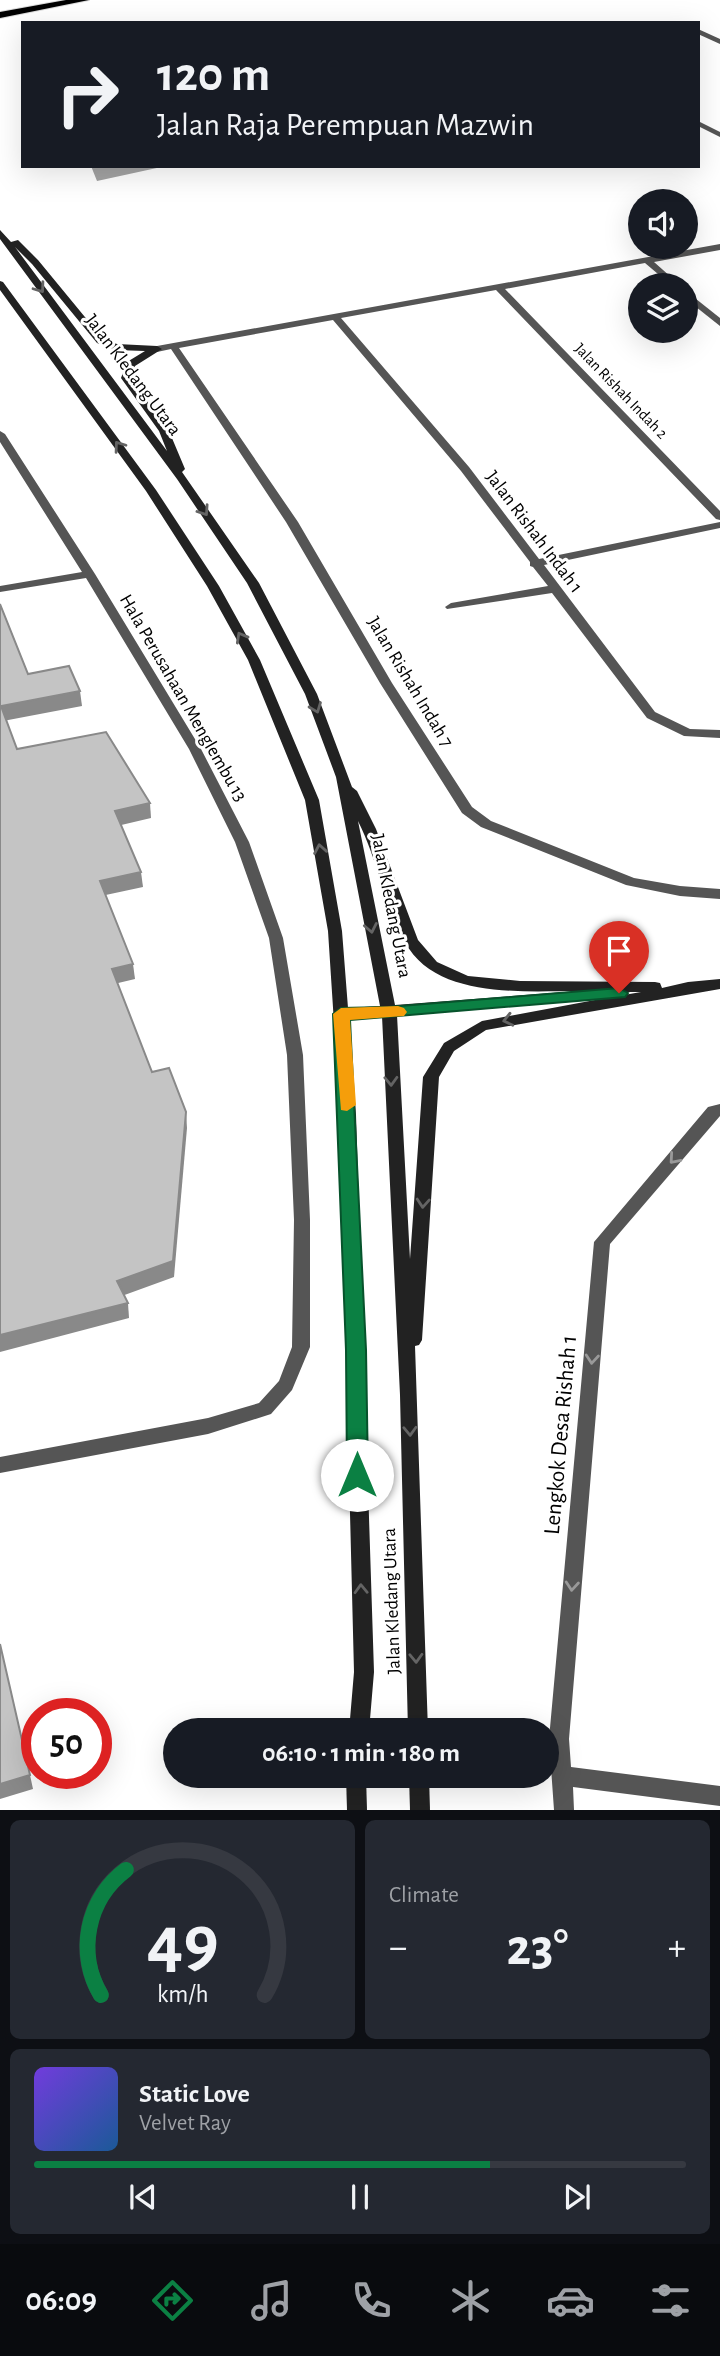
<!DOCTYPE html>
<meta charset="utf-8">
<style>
:root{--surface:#171b24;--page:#242831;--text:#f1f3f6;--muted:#9ea1a6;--line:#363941;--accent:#0b8043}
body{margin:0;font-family:"Alegreya Sans",sans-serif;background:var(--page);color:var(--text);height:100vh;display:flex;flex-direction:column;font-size:26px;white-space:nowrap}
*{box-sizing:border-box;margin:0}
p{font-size:23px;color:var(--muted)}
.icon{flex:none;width:38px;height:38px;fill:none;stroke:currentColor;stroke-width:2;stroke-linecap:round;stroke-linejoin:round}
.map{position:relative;height:1810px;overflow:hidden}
.panel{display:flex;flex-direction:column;gap:10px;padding:10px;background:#0d0f14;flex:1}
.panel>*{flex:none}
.guide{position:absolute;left:21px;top:21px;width:679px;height:147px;border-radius:0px;box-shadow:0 7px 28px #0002;background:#171b24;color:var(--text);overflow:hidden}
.buttons{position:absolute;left:628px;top:189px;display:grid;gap:14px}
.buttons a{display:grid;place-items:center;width:70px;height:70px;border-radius:50%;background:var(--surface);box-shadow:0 7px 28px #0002;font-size:35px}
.speed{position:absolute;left:21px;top:1698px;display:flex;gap:14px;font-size:35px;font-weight:700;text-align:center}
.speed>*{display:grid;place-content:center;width:91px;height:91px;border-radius:50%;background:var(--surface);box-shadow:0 7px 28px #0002;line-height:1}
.speed .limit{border:10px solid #d22;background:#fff;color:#111}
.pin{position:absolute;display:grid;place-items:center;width:60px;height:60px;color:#fff;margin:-72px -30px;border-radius:50% 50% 50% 0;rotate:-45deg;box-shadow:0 0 7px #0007}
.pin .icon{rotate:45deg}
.me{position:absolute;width:77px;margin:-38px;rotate:0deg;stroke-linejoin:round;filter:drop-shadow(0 0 5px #0008)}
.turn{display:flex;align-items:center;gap:24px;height:147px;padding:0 21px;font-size:32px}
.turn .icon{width:91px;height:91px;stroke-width:2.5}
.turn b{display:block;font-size:49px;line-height:60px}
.big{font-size:52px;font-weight:700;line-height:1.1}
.panel .widget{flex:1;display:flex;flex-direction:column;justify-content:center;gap:10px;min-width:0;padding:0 24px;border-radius:10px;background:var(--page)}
.panel .dial{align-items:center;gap:0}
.dial svg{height:182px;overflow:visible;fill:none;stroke:var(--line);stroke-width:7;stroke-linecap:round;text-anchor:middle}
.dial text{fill:var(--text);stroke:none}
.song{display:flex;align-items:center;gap:21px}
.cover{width:84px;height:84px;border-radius:10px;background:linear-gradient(135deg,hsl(260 70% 55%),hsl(210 70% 35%))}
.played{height:7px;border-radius:4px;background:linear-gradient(90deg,var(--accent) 70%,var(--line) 70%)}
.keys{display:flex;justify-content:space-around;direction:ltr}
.heat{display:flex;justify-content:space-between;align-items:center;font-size:38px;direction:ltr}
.panel .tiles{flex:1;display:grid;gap:10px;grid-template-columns:1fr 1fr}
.widget:last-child{grid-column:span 2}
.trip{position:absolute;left:163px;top:1718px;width:396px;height:70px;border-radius:35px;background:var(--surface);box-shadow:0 7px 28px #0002;font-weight:700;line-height:70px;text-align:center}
.tab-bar{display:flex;height:112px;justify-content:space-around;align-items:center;background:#090b0e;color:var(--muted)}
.tab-bar .icon{width:49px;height:49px}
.tab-bar .current{color:var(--accent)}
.tab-bar b{font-size:32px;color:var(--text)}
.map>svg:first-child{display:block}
.water{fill:#a3a3a3}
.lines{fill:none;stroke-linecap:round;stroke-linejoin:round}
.highway-casing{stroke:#dbdbdb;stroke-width:2}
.street{fill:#555;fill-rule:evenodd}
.secondary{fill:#222;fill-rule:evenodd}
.highway{fill:#000;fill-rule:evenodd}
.shaded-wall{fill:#898989}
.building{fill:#c4c4c4;stroke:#898989;stroke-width:2}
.oneway{stroke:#646464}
.oneway2{stroke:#999}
.route{fill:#0b8043;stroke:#07532c;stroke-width:2}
.slow{fill:#f59e0b}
.labels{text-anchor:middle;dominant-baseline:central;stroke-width:6;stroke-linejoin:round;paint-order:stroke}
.far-street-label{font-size:16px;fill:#000;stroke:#fff}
.street-label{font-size:19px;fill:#000;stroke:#fff}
.near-street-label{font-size:23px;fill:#000;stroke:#fff}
</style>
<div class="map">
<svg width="720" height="1810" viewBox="0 0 720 1810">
<rect width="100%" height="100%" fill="#fff"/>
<path class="water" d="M91 166H166L97 181Z"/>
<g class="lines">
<g class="highway-casing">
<path id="highway" d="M66 0H89L0 18V12Z"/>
</g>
<g class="street">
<path d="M698 29 720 39V44L698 34Z"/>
<path d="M698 121 720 132V137L698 126Z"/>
<path d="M720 244V250L654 262 680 285H671L645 263 505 289 720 511V520L716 519 496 290 341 318 469 467 539 559 720 522V528L544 565 655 712 690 729 720 730V738L684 736 647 718 552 593 447 609 445 607 451 603 548 586 533 567 530 566V562L461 471 333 320 179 348 298 522 392 683 472 807 491 821 634 878 680 886 720 889V899L680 896 626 885 481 827 462 813 380 683 286 522 171 349 157 352 152 349 157 346Z"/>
<path d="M686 291 720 318V326L686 299Z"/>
<path d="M0 431 5 434 95 574 201 749 249 842 283 938 303 1055 310 1220V1347L292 1390 271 1414 208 1434 0 1473V1457L208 1418 259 1403 279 1381 292 1347 294 1220 287 1055 269 938 235 842 189 749 86 578 0 592V586L82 572 0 442Z"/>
<path d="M720 1104V1116L610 1244 569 1739 571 1767 720 1786V1806L573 1787 574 1810H554L549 1739 594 1242 708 1107Z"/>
</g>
<g class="secondary">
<path d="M0 230 11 242 18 240 38 260 103 339 117 344 157 346 162 349 135 366 131 378 169 431 185 469 182 472 259 583 317 694 352 787 357 791 376 829 418 940 437 962 468 976 520 981 655 982 660 983 662 988 688 982 720 979V989L486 1030 454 1051 439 1077 422 1340 419 1345 415 1346 428 1731H408L400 1395 382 1016 349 1019 356 1115 374 1672 369 1731H349L354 1672 340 1115 328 931 305 800 248 660 207 586 146 491 0 290V281L3 282 156 490 219 586 260 660 319 800 342 931 348 1008 380 1006 336 777 305 694 247 583 177 479 0 239ZM15 247 32 264 97 343 116 350 145 351 127 362 121 378 159 431 167 451ZM358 821C377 859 385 904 405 942 435 999 523 991 578 991L395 1005ZM603 992H641L601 999 605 995ZM595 1000 482 1021 444 1043 423 1077 410 1259 397 1015Z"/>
<path d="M346 1776H366L367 1810H347Z"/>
<path d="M409 1776H429L430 1810H410Z"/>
</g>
<use href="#highway" class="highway"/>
</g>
<g class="shaded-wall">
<path d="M80 691 82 706 3 721 1 706Z"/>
<path d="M150 803 151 818 117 826 115 811Z"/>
<path d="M141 872 143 887 101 896 100 881Z"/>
<path d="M133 964 135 979 114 984 112 969Z"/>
<path d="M186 1112 187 1128 174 1277 119 1297 117 1281Z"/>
<path d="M128 1303 129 1318 0 1352V1335Z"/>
<path d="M30 1775 33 1789 0 1799V1784Z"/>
</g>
<g class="building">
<path d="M0 604 28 674 69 666 80 691 1 706 17 749 106 732 150 803 115 811 141 872 100 881 133 964 112 969 152 1072 169 1068 186 1112 173 1261 117 1281 128 1303 0 1335Z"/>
<path d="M0 1644 30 1775 0 1784Z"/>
</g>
<defs><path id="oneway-chevron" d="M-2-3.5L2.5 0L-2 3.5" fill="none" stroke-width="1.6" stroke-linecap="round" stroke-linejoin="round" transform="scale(1.75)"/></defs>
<g class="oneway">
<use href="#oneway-chevron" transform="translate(40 288) rotate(54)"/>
<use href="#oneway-chevron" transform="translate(119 446) rotate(-126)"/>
<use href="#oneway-chevron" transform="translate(204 511) rotate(56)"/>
<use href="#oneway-chevron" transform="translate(241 637) rotate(-119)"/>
<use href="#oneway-chevron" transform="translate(316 708) rotate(69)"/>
<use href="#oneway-chevron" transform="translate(320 849) rotate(-100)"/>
<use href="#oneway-chevron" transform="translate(371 928) rotate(79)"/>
<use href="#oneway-chevron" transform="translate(508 1020) rotate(167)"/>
<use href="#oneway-chevron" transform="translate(391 1081) rotate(88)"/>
<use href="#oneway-chevron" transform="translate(423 1203) rotate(94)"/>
<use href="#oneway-chevron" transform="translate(410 1431) rotate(88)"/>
<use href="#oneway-chevron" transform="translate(361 1589) rotate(-92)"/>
<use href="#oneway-chevron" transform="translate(416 1658) rotate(88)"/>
</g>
<g class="oneway2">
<use href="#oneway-chevron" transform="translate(674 1159) rotate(131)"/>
<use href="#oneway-chevron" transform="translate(592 1359) rotate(95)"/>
<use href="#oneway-chevron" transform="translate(572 1586) rotate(95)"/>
</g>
<path class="route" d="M619 988 628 993 625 997 350 1020 366 1350 368 1475 365 1481 357 1484 350 1481 347 1475 346 1350 333 1014 341 1008 388 1007Z"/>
<path class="slow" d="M398 1006 404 1008 407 1012 404 1016 350 1020 356 1105 347 1111 341 1110 333 1014 341 1008Z"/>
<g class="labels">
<g class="far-street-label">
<text transform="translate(621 391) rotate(46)">Jalan Rishah Indah 2</text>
</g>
<g class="street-label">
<text transform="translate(133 375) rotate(53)">Jalan Kledang Utara</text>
<text transform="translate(534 532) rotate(53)">Jalan Rishah Indah 1</text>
<text transform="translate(410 682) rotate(59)">Jalan Rishah Indah 7</text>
<text transform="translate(183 698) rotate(60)">Hala Perusahaan Menglembu 13</text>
<text transform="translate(391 906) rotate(79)">Jalan Kledang Utara</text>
<text transform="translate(392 1601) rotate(-92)">Jalan Kledang Utara</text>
</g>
<g class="near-street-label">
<text transform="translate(561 1435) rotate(-85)">Lengkok Desa Rishah 1</text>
</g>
</g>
</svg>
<div class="buttons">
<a><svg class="icon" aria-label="sound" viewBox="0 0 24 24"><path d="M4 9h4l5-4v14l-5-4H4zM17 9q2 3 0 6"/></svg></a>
<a><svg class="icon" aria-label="layers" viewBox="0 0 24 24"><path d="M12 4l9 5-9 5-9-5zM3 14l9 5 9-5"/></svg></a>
</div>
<div class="speed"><div class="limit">50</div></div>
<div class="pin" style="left:619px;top:993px;background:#d93025"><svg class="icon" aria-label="arrive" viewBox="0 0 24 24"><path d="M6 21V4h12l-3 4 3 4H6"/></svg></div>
<svg class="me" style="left:357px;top:1475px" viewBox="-20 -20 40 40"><circle r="19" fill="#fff"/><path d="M0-13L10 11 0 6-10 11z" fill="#0b8043"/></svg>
<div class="trip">06:10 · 1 min · 180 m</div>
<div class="guide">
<div class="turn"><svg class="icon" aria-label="right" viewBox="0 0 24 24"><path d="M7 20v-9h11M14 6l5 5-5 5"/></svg><div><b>120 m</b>Jalan Raja Perempuan Mazwin</div></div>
</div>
</div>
<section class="panel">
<div class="tiles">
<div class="widget dial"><svg viewBox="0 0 100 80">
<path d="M14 69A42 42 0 1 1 86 69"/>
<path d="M14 69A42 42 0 0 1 25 14" stroke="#0b8043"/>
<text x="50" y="56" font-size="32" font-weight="700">49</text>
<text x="50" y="72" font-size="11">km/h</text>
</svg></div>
<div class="widget"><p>Climate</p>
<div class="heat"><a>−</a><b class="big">23°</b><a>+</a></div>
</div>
<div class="widget">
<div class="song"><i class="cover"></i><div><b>Static Love</b><p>Velvet Ray</p></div></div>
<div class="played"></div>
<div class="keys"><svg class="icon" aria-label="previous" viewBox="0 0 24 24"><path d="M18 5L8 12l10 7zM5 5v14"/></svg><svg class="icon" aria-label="pause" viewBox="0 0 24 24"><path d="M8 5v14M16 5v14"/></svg><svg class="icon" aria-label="next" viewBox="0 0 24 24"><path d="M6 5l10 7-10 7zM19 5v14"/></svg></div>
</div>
</div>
</section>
<nav class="tab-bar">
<b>06:09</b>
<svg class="icon current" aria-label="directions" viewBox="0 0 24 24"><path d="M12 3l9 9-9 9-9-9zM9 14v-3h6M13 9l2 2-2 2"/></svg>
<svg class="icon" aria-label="music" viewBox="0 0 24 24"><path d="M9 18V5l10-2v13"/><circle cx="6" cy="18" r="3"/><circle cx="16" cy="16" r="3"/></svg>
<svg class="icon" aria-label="phone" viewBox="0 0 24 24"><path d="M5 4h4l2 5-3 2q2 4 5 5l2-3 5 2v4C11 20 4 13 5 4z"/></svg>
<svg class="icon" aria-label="climate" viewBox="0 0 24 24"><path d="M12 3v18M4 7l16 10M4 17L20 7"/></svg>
<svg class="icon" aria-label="car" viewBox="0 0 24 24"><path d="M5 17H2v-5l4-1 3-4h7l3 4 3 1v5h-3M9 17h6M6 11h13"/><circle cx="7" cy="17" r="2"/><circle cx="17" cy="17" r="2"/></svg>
<svg class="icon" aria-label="filters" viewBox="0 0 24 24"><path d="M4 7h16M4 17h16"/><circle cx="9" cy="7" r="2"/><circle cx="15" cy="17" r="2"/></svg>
</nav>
